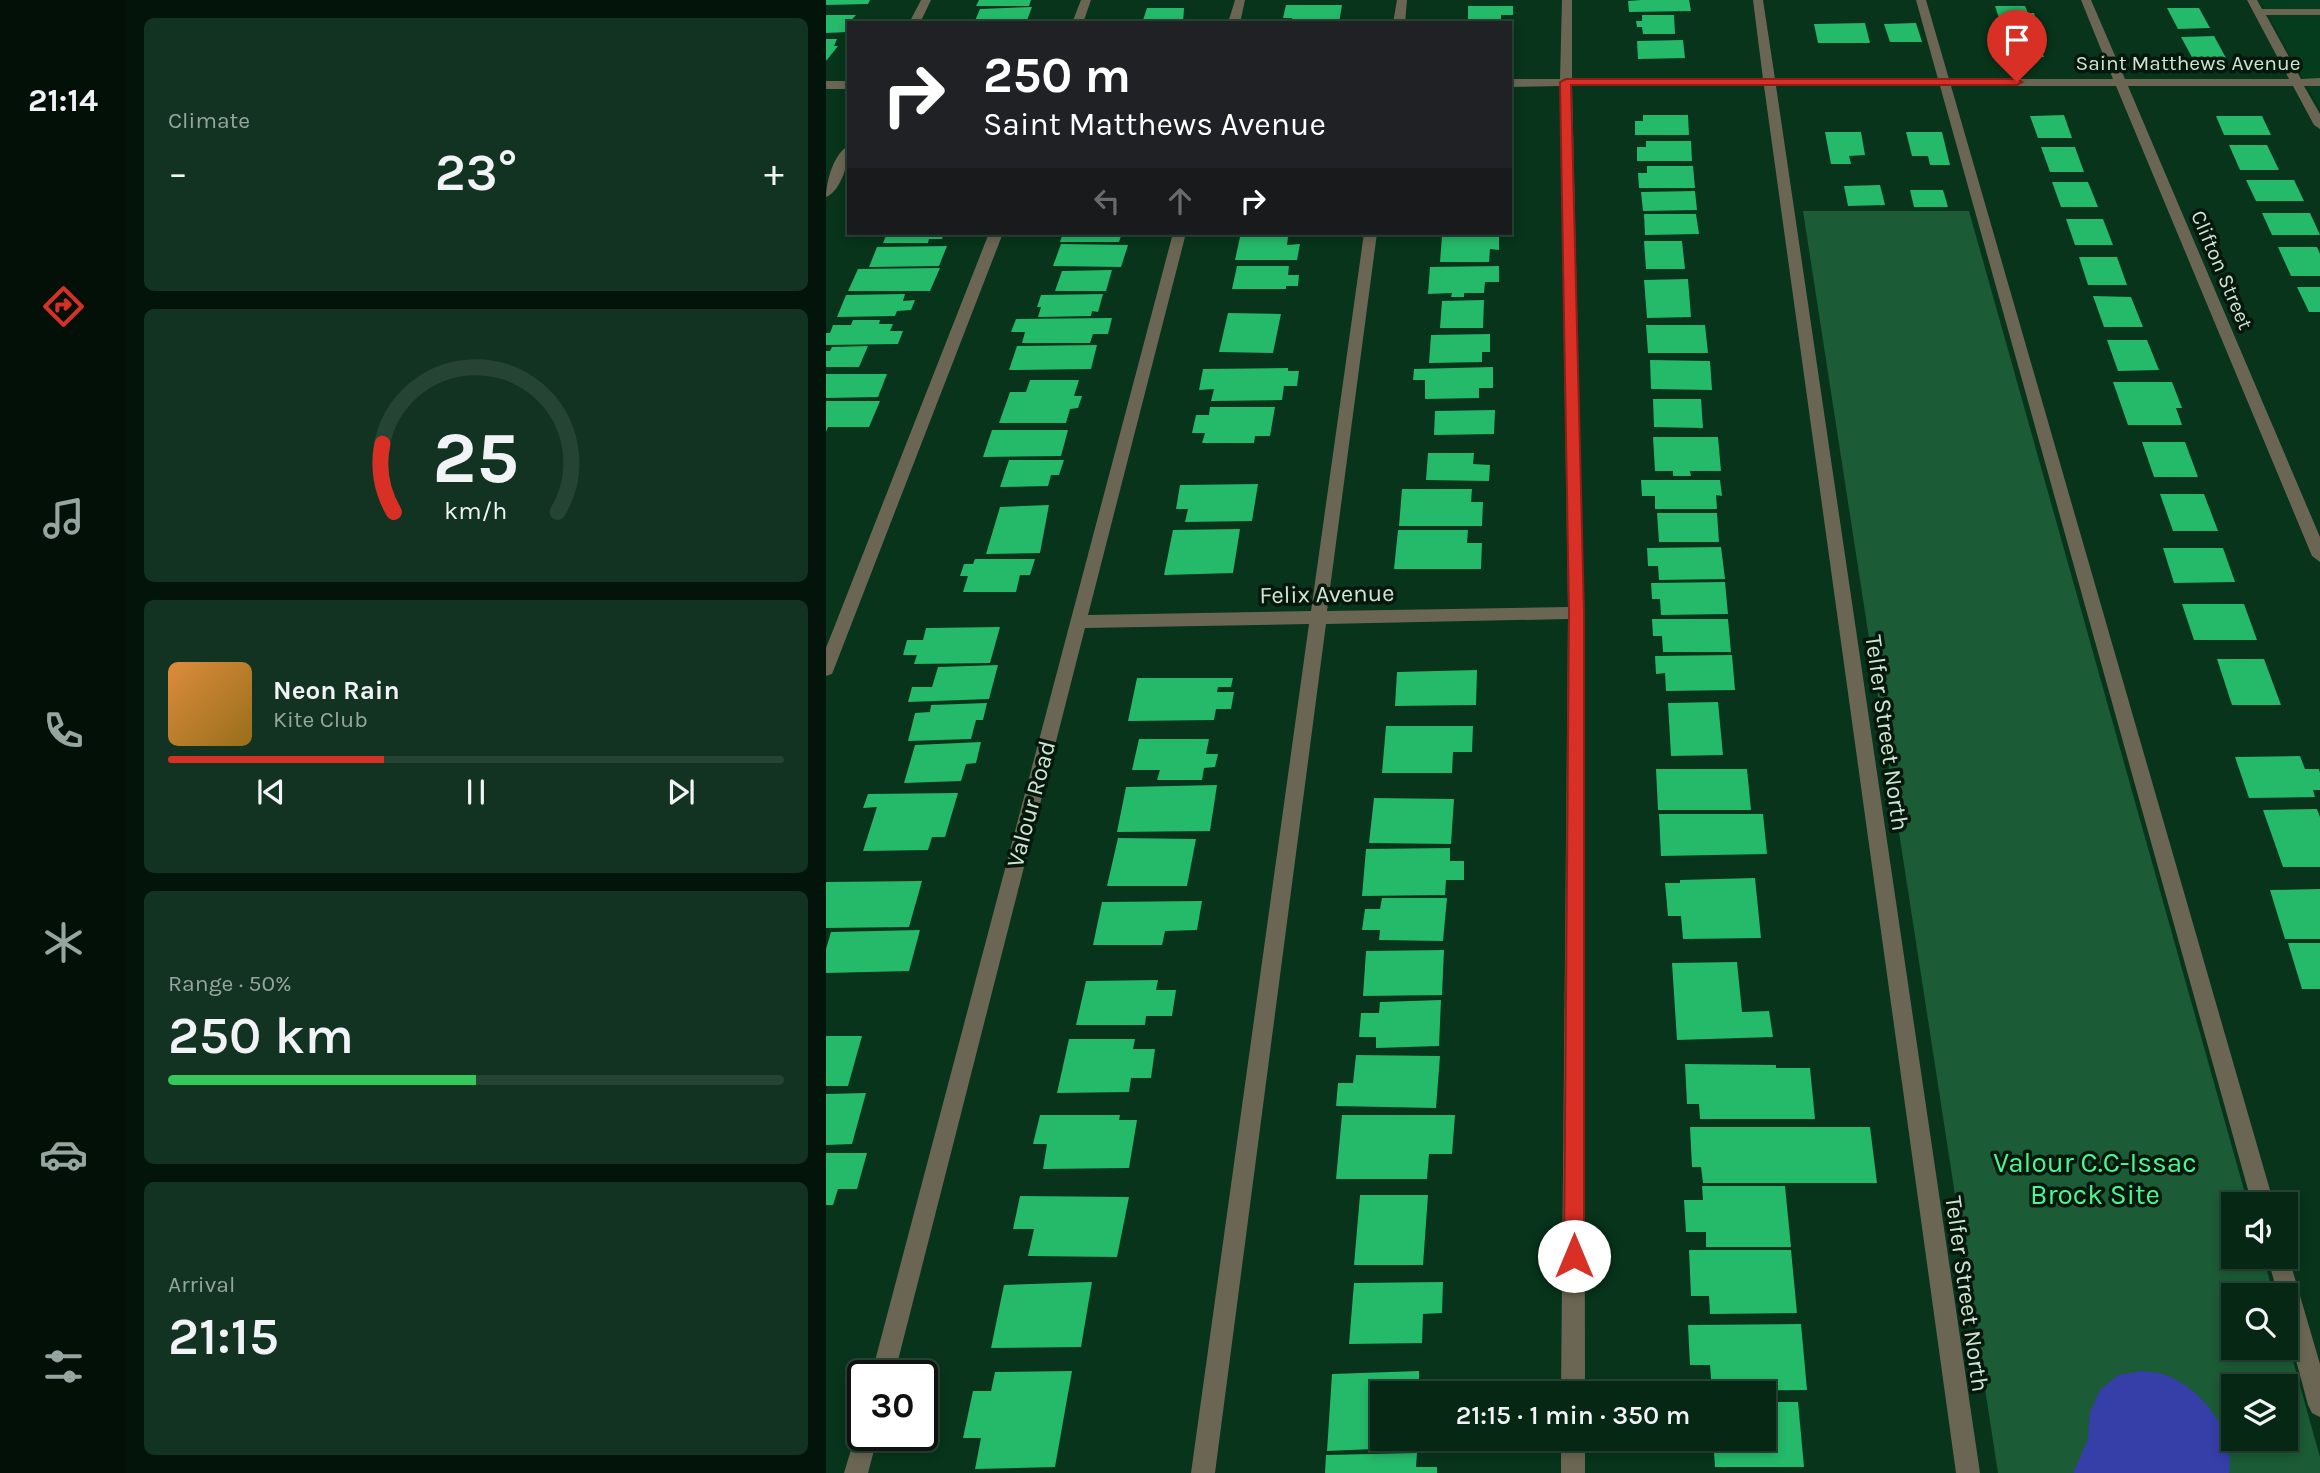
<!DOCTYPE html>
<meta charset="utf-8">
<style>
:root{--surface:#052714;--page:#133322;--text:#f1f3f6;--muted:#97a5a0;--line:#264434;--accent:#d93025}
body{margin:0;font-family:Karla,sans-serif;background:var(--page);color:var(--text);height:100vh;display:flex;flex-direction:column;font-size:26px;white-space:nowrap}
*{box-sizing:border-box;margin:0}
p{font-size:23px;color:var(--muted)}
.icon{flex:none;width:38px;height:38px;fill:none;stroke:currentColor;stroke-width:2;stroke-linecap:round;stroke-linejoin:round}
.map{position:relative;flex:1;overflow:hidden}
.panel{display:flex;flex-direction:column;gap:18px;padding:18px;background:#03150b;width:700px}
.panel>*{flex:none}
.guide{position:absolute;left:21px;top:21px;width:665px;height:214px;border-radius:0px;box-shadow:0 4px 10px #0003,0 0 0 2px var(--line);background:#202124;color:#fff;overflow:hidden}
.fabs{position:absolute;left:1395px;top:1192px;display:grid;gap:14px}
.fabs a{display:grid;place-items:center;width:77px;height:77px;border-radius:0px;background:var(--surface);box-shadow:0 4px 10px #0003,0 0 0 2px var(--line);font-size:35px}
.speed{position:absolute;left:21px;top:1360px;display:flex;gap:14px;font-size:35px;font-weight:700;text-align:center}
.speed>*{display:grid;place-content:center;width:91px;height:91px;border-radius:50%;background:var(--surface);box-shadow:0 4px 10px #0003,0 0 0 2px var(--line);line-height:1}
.speed .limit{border:4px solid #111;border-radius:10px;background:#fff;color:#111}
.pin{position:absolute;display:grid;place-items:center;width:60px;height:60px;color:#fff;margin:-72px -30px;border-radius:50% 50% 50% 0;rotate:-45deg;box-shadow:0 0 7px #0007}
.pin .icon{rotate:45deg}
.me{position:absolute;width:77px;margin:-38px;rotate:0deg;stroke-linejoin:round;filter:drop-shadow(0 0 5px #0008)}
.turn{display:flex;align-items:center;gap:24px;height:147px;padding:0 21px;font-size:32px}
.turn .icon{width:91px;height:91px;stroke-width:2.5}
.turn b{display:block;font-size:49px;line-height:60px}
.lanes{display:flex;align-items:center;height:66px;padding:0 21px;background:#0003;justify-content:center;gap:35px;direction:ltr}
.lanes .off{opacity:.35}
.big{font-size:52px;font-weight:600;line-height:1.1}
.panel .card{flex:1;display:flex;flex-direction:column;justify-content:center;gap:10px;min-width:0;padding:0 24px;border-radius:10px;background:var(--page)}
.panel .dial{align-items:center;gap:0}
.dial svg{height:182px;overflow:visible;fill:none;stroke:var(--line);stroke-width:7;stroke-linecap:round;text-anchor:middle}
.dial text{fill:var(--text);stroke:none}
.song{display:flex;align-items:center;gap:21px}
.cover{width:84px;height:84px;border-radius:10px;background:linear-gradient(135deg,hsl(30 70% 55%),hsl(40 70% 35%))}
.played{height:7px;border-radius:4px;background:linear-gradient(90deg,var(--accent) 35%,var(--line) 35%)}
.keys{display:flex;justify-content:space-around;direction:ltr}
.heat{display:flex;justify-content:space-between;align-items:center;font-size:38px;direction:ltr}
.charge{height:10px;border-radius:5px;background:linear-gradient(90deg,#34c759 50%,var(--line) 0)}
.trip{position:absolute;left:544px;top:1381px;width:406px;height:70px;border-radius:0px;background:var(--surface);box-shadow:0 4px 10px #0003,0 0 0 2px var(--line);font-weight:600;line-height:70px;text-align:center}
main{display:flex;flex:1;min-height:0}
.menu{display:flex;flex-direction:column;width:126px;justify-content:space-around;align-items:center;background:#021008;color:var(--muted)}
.menu .icon{width:49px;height:49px}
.menu .active{color:var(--accent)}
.menu b{font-size:32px;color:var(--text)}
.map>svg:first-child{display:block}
.built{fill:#053c1e}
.green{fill:#1b5b35;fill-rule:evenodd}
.water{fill:#363ea7}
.building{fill:#25b96a}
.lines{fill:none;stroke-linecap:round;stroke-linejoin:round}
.minor{fill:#6b6653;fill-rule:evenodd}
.route{fill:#d93025;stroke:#8d1f18;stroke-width:2}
.labels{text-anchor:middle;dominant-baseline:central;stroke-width:7;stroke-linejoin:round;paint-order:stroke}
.far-street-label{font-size:21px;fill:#cee4d4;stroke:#06170c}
.street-label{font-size:24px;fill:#cee4d4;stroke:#06170c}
.near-park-label{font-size:28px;fill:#49f794;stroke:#06170c}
</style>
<main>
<nav class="menu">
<b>21:14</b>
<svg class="icon active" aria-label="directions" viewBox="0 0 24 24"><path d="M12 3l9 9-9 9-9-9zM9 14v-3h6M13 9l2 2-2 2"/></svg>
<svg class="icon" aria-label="music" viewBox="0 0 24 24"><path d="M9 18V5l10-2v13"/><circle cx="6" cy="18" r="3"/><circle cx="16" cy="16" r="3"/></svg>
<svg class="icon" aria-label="phone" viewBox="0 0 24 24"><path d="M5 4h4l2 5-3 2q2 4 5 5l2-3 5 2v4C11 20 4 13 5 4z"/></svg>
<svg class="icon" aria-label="climate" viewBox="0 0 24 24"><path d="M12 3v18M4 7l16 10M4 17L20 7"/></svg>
<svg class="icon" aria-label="car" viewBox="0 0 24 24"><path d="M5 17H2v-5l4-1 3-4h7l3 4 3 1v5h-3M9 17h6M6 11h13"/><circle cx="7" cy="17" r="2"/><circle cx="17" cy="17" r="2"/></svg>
<svg class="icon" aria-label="filters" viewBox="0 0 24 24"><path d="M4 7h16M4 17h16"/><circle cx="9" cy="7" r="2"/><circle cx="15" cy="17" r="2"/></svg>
</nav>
<section class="panel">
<div class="card"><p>Climate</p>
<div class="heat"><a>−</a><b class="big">23°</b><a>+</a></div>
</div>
<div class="card dial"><svg viewBox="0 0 100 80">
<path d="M14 69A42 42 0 1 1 86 69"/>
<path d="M14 69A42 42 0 0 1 9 39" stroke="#d93025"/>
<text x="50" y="56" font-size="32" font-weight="700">25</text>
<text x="50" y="72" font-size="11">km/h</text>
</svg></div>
<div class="card">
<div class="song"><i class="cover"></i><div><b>Neon Rain</b><p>Kite Club</p></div></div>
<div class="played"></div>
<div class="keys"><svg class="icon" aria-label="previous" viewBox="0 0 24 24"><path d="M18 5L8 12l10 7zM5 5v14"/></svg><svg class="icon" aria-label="pause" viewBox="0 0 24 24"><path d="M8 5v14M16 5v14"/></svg><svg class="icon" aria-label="next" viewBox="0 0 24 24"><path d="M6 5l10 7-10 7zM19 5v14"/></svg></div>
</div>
<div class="card"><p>Range · 50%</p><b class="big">250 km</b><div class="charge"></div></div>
<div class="card"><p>Arrival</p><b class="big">21:15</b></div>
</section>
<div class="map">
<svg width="1494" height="1473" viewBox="0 0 1494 1473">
<rect width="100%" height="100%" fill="#07341b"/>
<path class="built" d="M1434 0H1494V109Z"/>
<path class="green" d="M977 211H1143L1422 1204H1407V1256L1437 1257 1448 1295H1407V1348H1460V1336L1494 1457V1473H1172ZM1407 1386H1460V1438H1407Z"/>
<path class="water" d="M1315 1371C1324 1372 1334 1372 1342 1376 1378 1391 1410 1433 1403 1473H1247L1262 1439 1264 1412 1274 1390 1292 1375Z"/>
<g class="building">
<path d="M0 0H44L42 4 0 5Z"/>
<path d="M153 0H205L203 6H150Z"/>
<path d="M815 0H863L865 11 803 12 802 1Z"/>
<path d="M460 5H516L513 23H465L466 18H457Z"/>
<path d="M642 6H687V15H675V22L642 23Z"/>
<path d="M1169 6H1199L1202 13H1208L1210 19H1205L1208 26 1176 27Z"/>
<path d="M206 7 200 23H148L154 9Z"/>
<path d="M321 8H358L357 23H316Z"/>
<path d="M1341 8H1373L1384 28 1352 29Z"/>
<path d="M0 15H30L23 23 22 32 0 33Z"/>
<path d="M816 15H848L849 34H817L816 27H811L810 21H816Z"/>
<path d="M1039 23 1044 43H992L988 24Z"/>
<path d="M1090 23 1096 42H1064L1058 24Z"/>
<path d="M1177 35H1209L1218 57H1185Z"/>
<path d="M1388 36 1400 58 1367 59 1355 37Z"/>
<path d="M0 39H11L8 46H12L0 61Z"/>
<path d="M857 40 859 58 812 59 811 41Z"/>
<path d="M817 115H862L863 135H809V121H817Z"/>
<path d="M1238 115 1246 138H1212L1204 116Z"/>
<path d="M1390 116H1436L1445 135H1398Z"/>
<path d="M999 132H1035L1039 155 1023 156 1025 164H1005Z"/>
<path d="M1080 132H1116L1124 165H1104L1102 156H1086Z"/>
<path d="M820 141H865L866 161H811V147H820Z"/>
<path d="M1403 145H1441L1453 170H1414Z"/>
<path d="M1215 147H1249L1258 172H1224Z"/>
<path d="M821 166H867L869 188H813L812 173H821Z"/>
<path d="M1420 180H1468L1478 201H1430Z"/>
<path d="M1226 182H1262L1272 207H1235Z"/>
<path d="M1054 185 1059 205 1022 206 1018 186Z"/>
<path d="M1084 190H1117L1122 207H1088Z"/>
<path d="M869 191 871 210 817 211 815 192Z"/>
<path d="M1436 213H1484L1494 235H1446Z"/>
<path d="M818 214H870L873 234 819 235Z"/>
<path d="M1240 219H1277L1287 245H1249Z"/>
<path d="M61 233H118L116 239H103L102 243H57Z"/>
<path d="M237 233H296L293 242H234Z"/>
<path d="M616 236H673V250L664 249 663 262H614Z"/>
<path d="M414 237H462L461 245 474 244 471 260H409Z"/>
<path d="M818 241H856L859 269H820Z"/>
<path d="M235 244 302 245 295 267 227 266Z"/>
<path d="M121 246 113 266 43 267 51 247Z"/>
<path d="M1452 247H1491L1494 254V276H1465Z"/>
<path d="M1253 257H1291L1301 285H1262Z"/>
<path d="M411 266H463L462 275H473L472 286H460V289H406Z"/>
<path d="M673 266V282H659L658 293H638V297H625L626 293 602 294 604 267Z"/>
<path d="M114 268 104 291H22L32 269Z"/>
<path d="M286 270 280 291H229L236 271Z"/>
<path d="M862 279 865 317 821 318 818 280Z"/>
<path d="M1471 287H1494V312H1483Z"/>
<path d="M79 294 77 301 89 300 85 310 71 311 69 316 11 317 20 295Z"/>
<path d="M277 294 272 312 266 311 265 316 212 317 215 307H211L215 295Z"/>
<path d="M1267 296 1305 297 1317 327H1278Z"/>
<path d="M658 300 657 328H614L616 301Z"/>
<path d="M402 313 455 314 447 353 393 352Z"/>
<path d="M286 318 282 334H267L264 343H196L199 332H185L190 319Z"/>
<path d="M27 320H54L53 324H67L64 331H77L72 344 0 345V333H4L7 325H25Z"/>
<path d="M820 325H879L882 353H822Z"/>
<path d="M664 334V352H656V362L603 363 605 335Z"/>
<path d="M1281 340H1321L1333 370 1292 371Z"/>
<path d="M271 345 265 369 183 370 191 346Z"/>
<path d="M42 346 33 367H0V351H4L6 347Z"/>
<path d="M824 360 884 361 886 390 825 389Z"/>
<path d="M667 367V388H653V398L599 399V380H587L588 369Z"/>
<path d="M462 368V371H473L471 386H458L456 400 385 401 388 389 373 390 377 369Z"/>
<path d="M0 374H61L52 397 0 398Z"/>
<path d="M204 380H253L248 396H256L252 408 244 409 240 423H173L184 392H200Z"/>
<path d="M1287 382H1346L1356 408H1350L1356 425H1302Z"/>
<path d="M827 399H875L877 428 828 427Z"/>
<path d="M0 401H54L43 427H2L0 432Z"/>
<path d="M384 407H449L444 436H429L428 443H376L379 433H366L370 415H383Z"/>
<path d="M669 410 668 434 608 435 609 411Z"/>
<path d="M166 430H242L235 456 157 457Z"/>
<path d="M827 437H892L895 471H864L865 476H847V471H829Z"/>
<path d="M1316 442H1359L1372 477H1328Z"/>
<path d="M602 453H648L647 464 664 465 663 481 600 480Z"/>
<path d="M183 460H238L233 475H225L222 486 174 487Z"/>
<path d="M815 480H894L896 496 890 495 891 509H829V496H816Z"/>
<path d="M432 484 426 521 359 522 362 509H350L354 485Z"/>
<path d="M576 489H646L645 502H657L656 526H573Z"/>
<path d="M1334 494H1378L1392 531H1347Z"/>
<path d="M223 505 214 553 160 554 174 507Z"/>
<path d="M831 513H891L893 542H833Z"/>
<path d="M414 529 407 573 338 575 347 530Z"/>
<path d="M572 530H642L641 543H656L655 569H568Z"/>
<path d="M895 547 899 579 833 580 832 566H822L821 548Z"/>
<path d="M1337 548H1397L1409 582 1348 583Z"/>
<path d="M149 559H209L204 575H194L190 592H137L142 576H134L138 564H147Z"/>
<path d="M899 582 902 614 835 615 834 599H826L825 583Z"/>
<path d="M1356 604H1418L1431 640H1368Z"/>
<path d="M826 619H902L905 652H837L836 636H827Z"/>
<path d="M174 627 164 663 88 664 91 655H77L81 640H97L100 628Z"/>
<path d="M906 655 909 690 840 691 839 673 830 674 829 656Z"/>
<path d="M1391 659H1438L1455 705H1406Z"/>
<path d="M172 665 163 699 82 702 86 687H106L112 667Z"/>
<path d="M651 670 650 705 569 706 571 672Z"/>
<path d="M311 678H407L405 687H392L391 692H408L405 709H390L388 720 302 721Z"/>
<path d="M892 702 897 755 845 756 842 703Z"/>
<path d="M161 703 157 720H150L145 739 82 741 89 713 104 712 105 705Z"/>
<path d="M560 726H647L646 752H627L626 773H556Z"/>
<path d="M313 739H383L380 754H392L389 767 378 768 376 780H331L334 770H306Z"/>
<path d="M155 742 150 763 140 764 135 781 78 783 89 745Z"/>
<path d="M1474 756 1479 769H1493L1494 773V790H1487L1489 797 1423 798 1409 757Z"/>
<path d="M830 769H921L925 810H832Z"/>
<path d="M391 785 384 831 291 832 300 787Z"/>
<path d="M132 793 119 837H106L102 850 37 851 51 807 37 808 42 794Z"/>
<path d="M548 798 628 799 625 844 543 843Z"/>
<path d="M1491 809 1494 817V867H1457L1437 810Z"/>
<path d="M833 814H937L941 854 835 856Z"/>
<path d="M292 838 370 839 361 886H281Z"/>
<path d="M624 848V861H638V880H620L619 895 536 896 540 849Z"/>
<path d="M929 878 935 938 857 939 855 916H842L839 883H854V880Z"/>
<path d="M96 881 83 927 0 928V882Z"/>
<path d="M1494 889V939H1459L1444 890Z"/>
<path d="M556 898H621L617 941 553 940 554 930H536L539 909H554Z"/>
<path d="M376 901 371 930 339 931 336 945H267L276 902Z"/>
<path d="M94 930 83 971 0 973V949L5 932Z"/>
<path d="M1462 943H1494V989H1476Z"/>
<path d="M618 950 616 995 537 996 540 951Z"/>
<path d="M911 962 916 1012 943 1011 947 1037 851 1040 846 963Z"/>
<path d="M332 980 330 990H350L346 1016H320L319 1025H250L260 981Z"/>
<path d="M615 1000 613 1046 550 1048V1037H533L535 1013H553L554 1002Z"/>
<path d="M0 1036H36L22 1086H0Z"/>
<path d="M243 1039H309L307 1049H329L325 1078H305L303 1092 231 1093Z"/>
<path d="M530 1055 614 1056 610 1108 510 1106 512 1083H527Z"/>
<path d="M859 1064 950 1065V1068H984L989 1119H874L873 1104H861Z"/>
<path d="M40 1093 26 1144 0 1145V1094Z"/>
<path d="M214 1115H294L293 1120H311L303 1168 217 1169 221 1144H207Z"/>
<path d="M516 1115H629L626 1154H603L601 1179H510Z"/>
<path d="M864 1127H1044L1051 1183H877L875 1167H866Z"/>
<path d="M0 1153H41L31 1189H12L7 1205H0Z"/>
<path d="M876 1186H959L965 1247H880V1232H860L858 1200H877Z"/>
<path d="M534 1195H602L597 1265H528Z"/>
<path d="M194 1196 303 1197 291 1257 202 1256 208 1229H187Z"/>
<path d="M863 1250H965L971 1313 884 1314 883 1296H865Z"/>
<path d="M266 1282 255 1347 165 1348 178 1285Z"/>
<path d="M617 1282 616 1313 597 1314 596 1343 523 1344 528 1283Z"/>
<path d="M975 1324 981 1390 886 1391 884 1365H864L862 1325Z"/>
<path d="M246 1371 229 1467 149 1469 155 1438H137L147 1391H165L169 1372Z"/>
<path d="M593 1371V1383H617V1393H556V1438H593V1447L501 1451 506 1374Z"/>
<path d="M938 1402H972L978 1467H889L888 1452H866V1438H938Z"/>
<path d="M591 1453 590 1467H611V1473H499L500 1455Z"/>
</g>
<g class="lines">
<g class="minor">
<path d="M95 0H105L94 23H83Z"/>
<path d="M255 0H265L257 23H246Z"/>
<path d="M409 0H419L414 23H402Z"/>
<path d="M571 0H581L579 23H567Z"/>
<path d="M736 0H746V79H937L927 0H937L949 79H1112L1090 0H1100L1123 79H1287L1255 0H1265L1299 79H1463L1421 0H1431L1436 9H1494V15H1440L1475 79 1494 78V86H1478L1494 114V129L1488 125 1467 86H1302L1494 537V562L1486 556 1290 86H1125L1448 1204H1426L1114 86H950L1154 1473H1130L938 86H746L758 613 759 1393H735L742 619 500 624 389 1473H365L483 624 259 628 68 1376H45L347 233H360L262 615 485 611 538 233H551L501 611 742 607 734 86 684 87V79H734Z"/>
<rect x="0" y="81" width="23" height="8"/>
<path d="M23 145C23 161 16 190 0 197 0 181 8 153 23 145Z"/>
<path d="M163 233H177L8 669 6 674 0 676V648Z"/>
<path d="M1460 1248 1494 1364V1417L1486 1413 1482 1405 1460 1323V1295H1452L1441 1256H1460Z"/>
<path d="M37 1425V1435H52L42 1473H18L32 1427Z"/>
<rect x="735" y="1438" width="24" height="35"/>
</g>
</g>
<path class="route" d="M740 79H1191L1196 82 1191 85H745L758 613V1256L755 1263 748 1266 741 1263 738 1256 743 613 734 82Z"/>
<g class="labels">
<g class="far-street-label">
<text x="1362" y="63">Saint Matthews Avenue</text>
<text transform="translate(1396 270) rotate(67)">Clifton Street</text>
</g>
<g class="street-label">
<text transform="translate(501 594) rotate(-1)">Felix Avenue</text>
<text transform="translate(1061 733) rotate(82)">Telfer Street North</text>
<text transform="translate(205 804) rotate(-75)">Valour Road</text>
<text transform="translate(1141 1294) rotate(82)">Telfer Street North</text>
</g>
<g class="near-park-label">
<text x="1269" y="1162">Valour C.C-Issac<tspan x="1269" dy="32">Brock Site</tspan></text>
</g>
</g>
</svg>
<div class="fabs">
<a><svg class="icon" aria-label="sound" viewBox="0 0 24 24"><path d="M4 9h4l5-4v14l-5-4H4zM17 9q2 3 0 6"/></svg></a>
<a><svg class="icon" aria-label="search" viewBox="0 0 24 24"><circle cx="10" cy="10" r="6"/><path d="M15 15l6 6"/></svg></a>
<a><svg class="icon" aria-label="layers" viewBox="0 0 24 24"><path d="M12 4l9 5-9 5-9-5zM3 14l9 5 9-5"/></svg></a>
</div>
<div class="speed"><div class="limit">30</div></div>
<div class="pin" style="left:1191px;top:82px;background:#d93025"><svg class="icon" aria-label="arrive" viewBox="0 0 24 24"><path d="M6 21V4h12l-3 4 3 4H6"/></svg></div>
<svg class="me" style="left:748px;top:1256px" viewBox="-20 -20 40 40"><circle r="19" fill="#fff"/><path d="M0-13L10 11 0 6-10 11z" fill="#d93025"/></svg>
<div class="trip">21:15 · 1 min · 350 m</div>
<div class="guide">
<div class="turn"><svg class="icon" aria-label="right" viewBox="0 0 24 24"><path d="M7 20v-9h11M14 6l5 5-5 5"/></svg><div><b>250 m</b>Saint Matthews Avenue</div></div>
<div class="lanes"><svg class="icon off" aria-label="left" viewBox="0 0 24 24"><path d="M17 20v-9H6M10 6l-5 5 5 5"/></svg><svg class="icon off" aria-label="ahead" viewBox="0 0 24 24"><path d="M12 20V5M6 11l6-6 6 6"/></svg><svg class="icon" aria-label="right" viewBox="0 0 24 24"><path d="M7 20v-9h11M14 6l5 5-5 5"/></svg></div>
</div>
</div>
</main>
